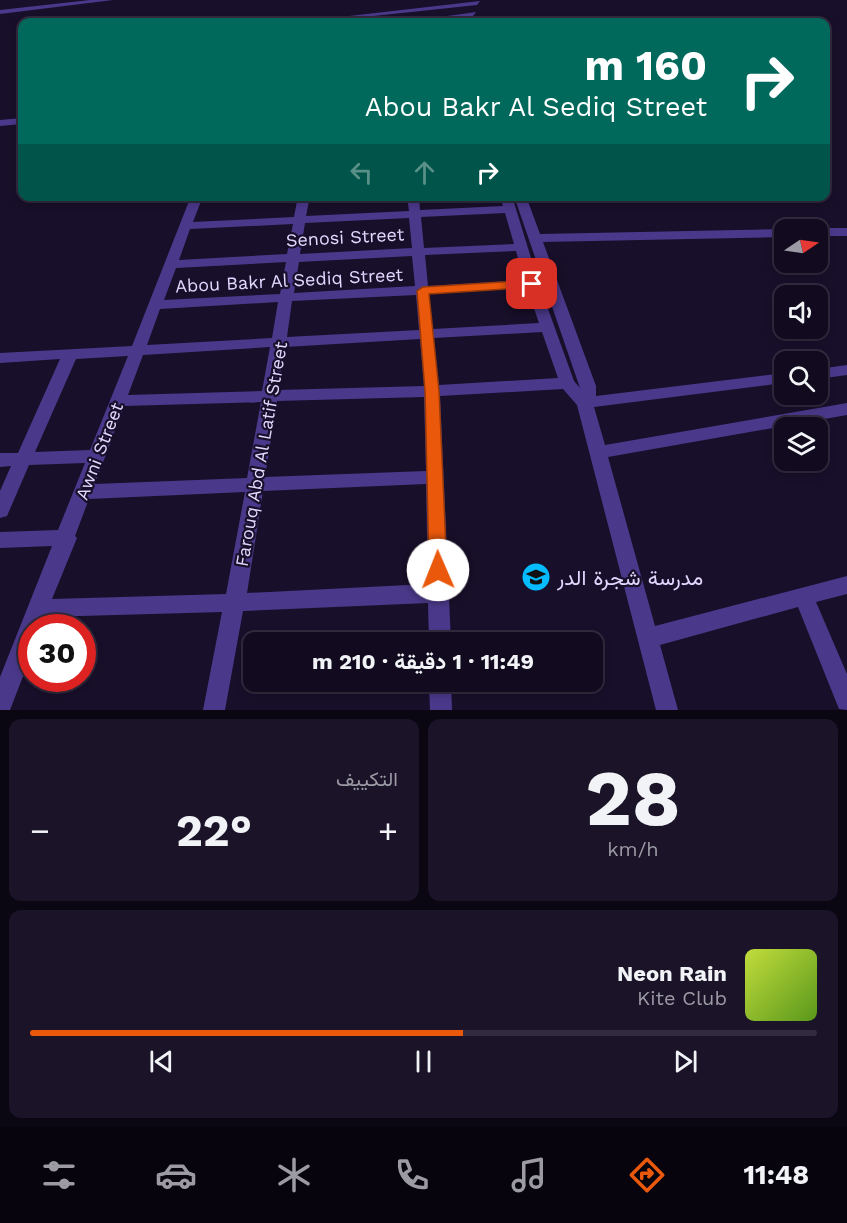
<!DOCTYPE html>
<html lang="ar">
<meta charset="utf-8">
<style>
:root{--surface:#120b20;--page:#1b1429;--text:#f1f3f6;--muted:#9c9ba5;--line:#312b3e;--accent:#ea580c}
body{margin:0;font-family:"Work Sans",Vazirmatn,sans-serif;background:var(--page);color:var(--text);direction:rtl;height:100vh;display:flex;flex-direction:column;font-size:22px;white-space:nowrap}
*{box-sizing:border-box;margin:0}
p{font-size:20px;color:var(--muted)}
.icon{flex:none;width:33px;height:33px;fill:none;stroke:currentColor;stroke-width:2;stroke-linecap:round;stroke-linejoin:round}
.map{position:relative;height:710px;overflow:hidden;direction:ltr}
.drawer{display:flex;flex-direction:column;gap:9px;padding:9px;background:#0a0612;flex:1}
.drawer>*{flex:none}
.top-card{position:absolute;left:18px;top:18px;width:812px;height:183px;border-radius:12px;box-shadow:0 3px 9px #0003,0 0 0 2px var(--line);direction:rtl;background:#00695c;color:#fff;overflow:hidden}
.needle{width:39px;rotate:77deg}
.buttons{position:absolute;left:774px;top:219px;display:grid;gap:12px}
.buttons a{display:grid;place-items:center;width:54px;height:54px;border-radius:12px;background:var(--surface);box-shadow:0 3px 9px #0003,0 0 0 2px var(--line);font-size:30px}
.speed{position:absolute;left:18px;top:614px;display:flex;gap:12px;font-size:30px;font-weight:700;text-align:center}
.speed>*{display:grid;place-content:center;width:78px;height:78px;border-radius:50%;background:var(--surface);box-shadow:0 3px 9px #0003,0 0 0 2px var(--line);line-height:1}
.speed .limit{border:9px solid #d22;background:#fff;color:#111}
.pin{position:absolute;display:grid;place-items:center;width:51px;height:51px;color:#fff;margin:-26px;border-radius:12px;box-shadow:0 3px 9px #0006}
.me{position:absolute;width:66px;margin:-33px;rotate:359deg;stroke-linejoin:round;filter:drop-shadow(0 0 4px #0008)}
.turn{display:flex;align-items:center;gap:21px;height:126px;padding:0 24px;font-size:27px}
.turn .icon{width:78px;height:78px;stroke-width:2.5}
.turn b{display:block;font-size:42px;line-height:51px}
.lanes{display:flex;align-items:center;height:57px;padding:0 24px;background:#0003;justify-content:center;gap:30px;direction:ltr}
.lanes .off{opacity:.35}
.big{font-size:45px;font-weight:700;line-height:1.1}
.drawer .widget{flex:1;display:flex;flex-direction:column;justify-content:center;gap:9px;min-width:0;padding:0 21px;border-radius:12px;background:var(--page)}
.drawer .dial{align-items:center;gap:0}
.dial b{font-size:78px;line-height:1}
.song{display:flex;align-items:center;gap:18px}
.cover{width:72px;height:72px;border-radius:9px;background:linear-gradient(135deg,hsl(70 70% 55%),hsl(90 70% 35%))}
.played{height:6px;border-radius:3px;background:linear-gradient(90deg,var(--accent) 55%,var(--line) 55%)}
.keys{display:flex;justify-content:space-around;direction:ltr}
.heat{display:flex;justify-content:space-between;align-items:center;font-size:33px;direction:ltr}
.drawer .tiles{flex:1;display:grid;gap:9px;grid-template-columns:1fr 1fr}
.widget:last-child{grid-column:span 2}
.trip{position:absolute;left:243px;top:632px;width:360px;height:60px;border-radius:12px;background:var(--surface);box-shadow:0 3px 9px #0003,0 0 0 2px var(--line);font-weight:700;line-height:60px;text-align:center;direction:rtl}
.menu{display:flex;height:96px;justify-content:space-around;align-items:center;background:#07040d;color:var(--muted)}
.menu .icon{width:42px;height:42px}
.menu .active{color:var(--accent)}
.menu b{font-size:27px;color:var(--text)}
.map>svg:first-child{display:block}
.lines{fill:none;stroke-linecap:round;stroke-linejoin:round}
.minor{fill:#4a398a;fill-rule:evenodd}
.route{fill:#ea580c;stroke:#983908;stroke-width:1.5}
.labels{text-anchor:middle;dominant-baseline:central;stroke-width:4.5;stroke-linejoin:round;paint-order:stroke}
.street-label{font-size:18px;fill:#e3d8ff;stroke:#180f2a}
.near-poi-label{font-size:21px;fill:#e3d8ff;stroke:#180f2a;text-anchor:start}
</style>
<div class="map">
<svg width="847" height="710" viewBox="0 0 847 710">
<rect width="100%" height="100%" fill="#180f2a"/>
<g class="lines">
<g class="minor">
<path d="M90 0H113L0 14V10Z"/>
<path d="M480 1 477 5 317 22H297Z"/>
<path d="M476 12 473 16 423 22H405Z"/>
<path d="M22 118V124L0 126V120Z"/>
<path d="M191 196H203L193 222 294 217 298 196H310L306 216 409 211 407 196H419L420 210 503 206 500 196H512L539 284 574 381 580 388 514 196H526L540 234 784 229 785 230 784 237 543 242 596 386V396L784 373V383L594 407 605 445 847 403V415L608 457 655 626 847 576V594L816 602 847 674V710L839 709 798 607 660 645 678 710H656L577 405 563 389 440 396 451 642H429L428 603 243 611 225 710H203L222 612 45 617 41 627H32V653L10 710H0V677L52 546 0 548V532L58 530 85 463 29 465 7 516 0 518V491L11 466 0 467V453H18L60 359 0 363V353L132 346ZM505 213 514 244 424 248 421 217ZM409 218 412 248 300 254 305 223ZM293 224 287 254 179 260 190 229ZM516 251 524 280 428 286 425 255ZM412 256 415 286 294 293 299 262ZM286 262 280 294 164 300 176 268ZM527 288 539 323 433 329 429 294ZM416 295 419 330 287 337 292 301ZM278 302 272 338 147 345 160 309ZM542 332 558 378 439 385 434 338ZM420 339 424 386 278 390 285 347ZM270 347 262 391 128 395 143 355ZM128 356 90 450 35 452 76 359ZM424 397 426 471 265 477 277 401ZM261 402 247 478 95 484 124 406ZM426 484 428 584 247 593 263 491ZM245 492 226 594 52 599 77 538 75 536 89 499Z"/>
<path d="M818 228H847V236H818V230H814Z"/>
<path d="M847 365V375L818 379V369Z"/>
<path d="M429 681H451L452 710H430Z"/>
</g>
</g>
<path class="route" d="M532 280 537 281V287L429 294 439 391 447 570 444 576 438 578 432 576 429 570 425 391 417 291 423 287Z"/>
<defs>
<g id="school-disc" transform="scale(1.5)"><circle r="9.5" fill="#04bcff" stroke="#180f2a"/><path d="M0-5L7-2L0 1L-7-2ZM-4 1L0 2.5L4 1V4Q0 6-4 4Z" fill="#111"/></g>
</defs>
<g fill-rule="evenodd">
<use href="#school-disc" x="536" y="577"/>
</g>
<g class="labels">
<g class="street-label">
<text transform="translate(345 237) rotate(-3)">Senosi Street</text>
<text transform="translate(289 280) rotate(-3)">Abou Bakr Al Sediq Street</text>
<text transform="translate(99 451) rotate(-69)">Awni Street</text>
<text transform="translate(261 454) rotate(-80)">Farouq Abd Al Latif Street</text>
</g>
<g class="near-poi-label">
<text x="557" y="577">مدرسة شجرة الدر</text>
</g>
</g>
</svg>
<div class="buttons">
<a><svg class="needle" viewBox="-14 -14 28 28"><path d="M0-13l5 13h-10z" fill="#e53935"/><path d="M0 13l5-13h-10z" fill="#9c9ba5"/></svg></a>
<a><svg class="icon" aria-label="sound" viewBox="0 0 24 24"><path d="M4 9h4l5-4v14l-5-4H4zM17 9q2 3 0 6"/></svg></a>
<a><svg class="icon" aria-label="search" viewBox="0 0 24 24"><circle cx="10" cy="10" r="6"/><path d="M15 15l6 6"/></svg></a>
<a><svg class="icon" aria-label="layers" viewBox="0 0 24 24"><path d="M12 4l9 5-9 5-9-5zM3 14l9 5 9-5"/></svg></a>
</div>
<div class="speed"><div class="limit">30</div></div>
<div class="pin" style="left:532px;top:284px;background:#d93025"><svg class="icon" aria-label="arrive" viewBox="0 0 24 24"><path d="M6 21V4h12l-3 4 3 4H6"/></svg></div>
<svg class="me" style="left:438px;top:570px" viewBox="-20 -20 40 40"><circle r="19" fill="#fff"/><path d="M0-13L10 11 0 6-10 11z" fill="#ea580c"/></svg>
<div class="trip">11:49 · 1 دقيقة · 210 m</div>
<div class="top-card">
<div class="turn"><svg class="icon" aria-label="right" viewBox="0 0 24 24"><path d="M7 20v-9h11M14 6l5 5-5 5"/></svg><div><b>160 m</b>Abou Bakr Al Sediq Street</div></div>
<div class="lanes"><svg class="icon off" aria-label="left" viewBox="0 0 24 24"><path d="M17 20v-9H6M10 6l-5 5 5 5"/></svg><svg class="icon off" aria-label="ahead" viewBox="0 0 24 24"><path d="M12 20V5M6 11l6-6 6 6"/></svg><svg class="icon" aria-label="right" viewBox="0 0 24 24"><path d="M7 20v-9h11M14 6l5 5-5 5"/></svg></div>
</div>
</div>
<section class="drawer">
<div class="tiles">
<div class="widget dial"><b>28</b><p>km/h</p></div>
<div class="widget"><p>التكييف</p>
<div class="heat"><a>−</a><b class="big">22°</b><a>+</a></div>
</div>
<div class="widget">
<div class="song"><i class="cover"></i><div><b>Neon Rain</b><p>Kite Club</p></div></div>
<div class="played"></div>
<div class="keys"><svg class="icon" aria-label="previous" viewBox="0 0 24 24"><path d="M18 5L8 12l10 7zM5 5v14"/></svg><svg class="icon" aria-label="pause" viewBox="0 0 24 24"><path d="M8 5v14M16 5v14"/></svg><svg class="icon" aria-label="next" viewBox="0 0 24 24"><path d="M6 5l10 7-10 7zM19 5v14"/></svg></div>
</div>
</div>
</section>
<nav class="menu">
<b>11:48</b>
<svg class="icon active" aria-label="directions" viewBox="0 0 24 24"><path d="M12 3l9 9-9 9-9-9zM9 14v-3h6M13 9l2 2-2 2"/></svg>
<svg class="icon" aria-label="music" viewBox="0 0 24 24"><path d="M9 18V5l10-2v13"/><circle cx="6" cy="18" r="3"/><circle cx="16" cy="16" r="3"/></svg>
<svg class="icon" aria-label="phone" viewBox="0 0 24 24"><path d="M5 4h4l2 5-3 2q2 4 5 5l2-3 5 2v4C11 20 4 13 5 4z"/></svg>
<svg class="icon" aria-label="climate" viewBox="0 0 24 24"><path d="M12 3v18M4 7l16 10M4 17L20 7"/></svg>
<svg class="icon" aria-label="car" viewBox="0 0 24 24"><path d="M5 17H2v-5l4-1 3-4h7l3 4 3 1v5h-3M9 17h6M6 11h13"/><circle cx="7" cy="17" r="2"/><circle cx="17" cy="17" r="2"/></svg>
<svg class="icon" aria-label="filters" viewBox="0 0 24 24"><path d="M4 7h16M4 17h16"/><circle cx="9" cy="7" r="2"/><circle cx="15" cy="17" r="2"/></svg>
</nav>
